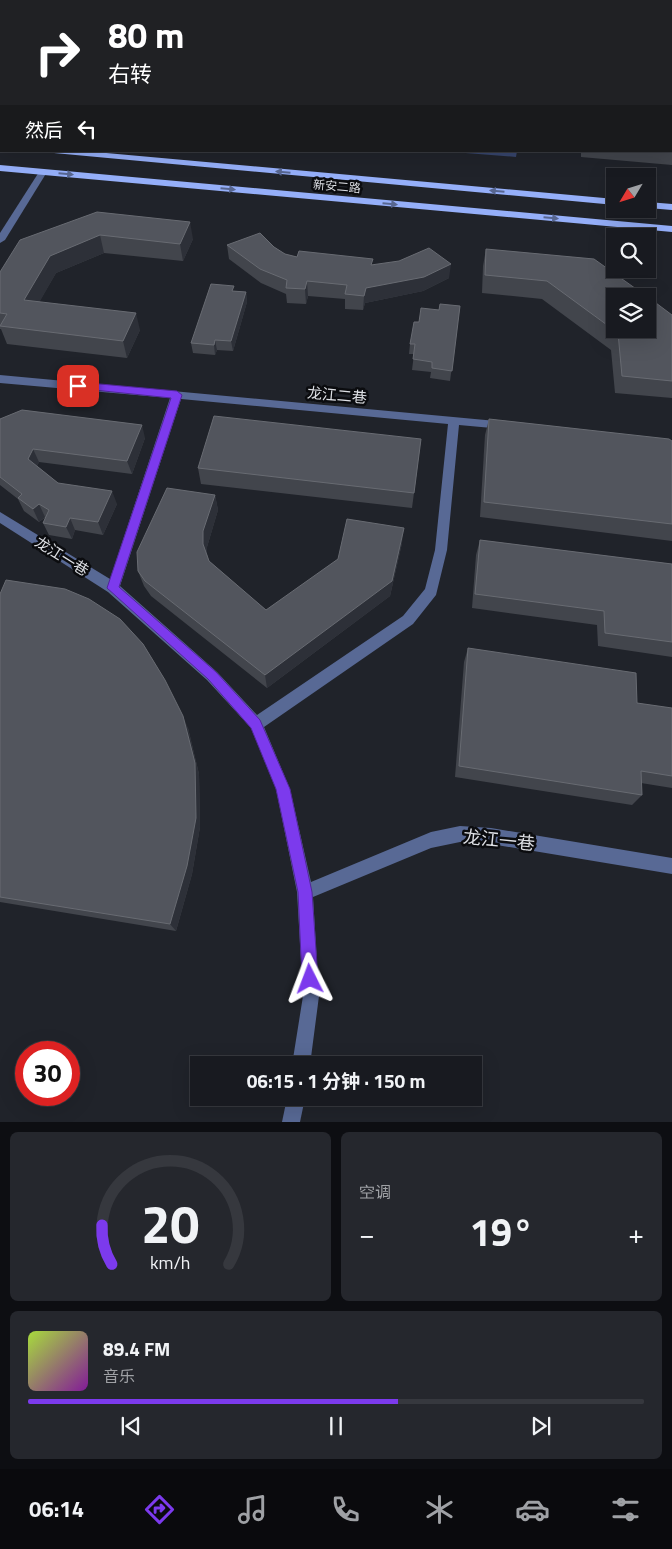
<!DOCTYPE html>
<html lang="zh">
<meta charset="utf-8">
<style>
:root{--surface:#181a20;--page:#25272d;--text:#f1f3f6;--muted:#9fa1a5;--line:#36383e;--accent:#7c3aed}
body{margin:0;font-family:"Titillium Web","Noto Sans SC",sans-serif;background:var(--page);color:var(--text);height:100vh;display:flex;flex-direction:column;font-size:19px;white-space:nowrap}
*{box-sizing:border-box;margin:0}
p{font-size:16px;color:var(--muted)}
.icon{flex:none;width:28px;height:28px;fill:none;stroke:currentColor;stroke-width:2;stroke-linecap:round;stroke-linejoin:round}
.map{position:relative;height:1122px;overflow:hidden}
.details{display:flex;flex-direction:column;gap:10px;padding:10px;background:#0d0e12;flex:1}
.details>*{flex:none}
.banner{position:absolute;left:0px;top:0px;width:672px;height:152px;box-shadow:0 5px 20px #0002,0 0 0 1px var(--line);background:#202124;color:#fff;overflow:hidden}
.needle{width:32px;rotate:232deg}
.tools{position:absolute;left:606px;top:168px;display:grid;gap:10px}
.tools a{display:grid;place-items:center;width:50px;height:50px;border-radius:0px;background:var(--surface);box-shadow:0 5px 20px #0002,0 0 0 1px var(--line);font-size:25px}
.speed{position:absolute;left:15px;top:1041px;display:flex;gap:10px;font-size:25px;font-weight:700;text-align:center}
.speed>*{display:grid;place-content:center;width:65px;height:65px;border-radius:50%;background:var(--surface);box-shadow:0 5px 20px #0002,0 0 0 1px var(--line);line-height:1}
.speed .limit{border:8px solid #d22;background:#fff;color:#111}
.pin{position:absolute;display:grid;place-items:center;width:42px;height:42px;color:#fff;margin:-21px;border-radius:10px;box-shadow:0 2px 8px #0006}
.me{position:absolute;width:55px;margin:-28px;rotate:357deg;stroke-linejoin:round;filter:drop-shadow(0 0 4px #0008)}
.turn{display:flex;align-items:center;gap:18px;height:105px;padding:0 25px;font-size:22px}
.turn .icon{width:65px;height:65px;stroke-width:2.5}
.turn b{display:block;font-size:35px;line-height:42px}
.then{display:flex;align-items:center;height:48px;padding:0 25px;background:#0003;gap:10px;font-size:19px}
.big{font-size:38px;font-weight:700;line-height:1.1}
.details .tile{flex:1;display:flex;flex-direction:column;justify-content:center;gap:8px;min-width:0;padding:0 18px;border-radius:8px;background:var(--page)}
.details .dial{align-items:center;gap:0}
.dial svg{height:130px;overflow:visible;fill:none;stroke:var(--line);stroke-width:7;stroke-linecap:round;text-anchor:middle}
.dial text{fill:var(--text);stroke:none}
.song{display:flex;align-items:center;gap:15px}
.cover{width:60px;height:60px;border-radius:8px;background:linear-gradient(135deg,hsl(80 70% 55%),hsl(290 70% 35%))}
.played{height:5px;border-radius:2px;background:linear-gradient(90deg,var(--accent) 60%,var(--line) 60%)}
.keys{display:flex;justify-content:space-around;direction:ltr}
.heat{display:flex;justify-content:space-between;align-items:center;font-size:28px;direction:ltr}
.details .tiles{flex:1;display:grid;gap:10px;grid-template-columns:1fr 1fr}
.tile:last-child{grid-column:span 2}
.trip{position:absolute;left:190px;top:1056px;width:292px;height:50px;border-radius:0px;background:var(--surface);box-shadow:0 5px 20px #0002,0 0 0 1px var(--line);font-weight:700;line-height:50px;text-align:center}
.tabs{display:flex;height:80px;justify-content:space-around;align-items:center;background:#0a0a0d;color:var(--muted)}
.tabs .icon{width:35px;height:35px}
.tabs .on{color:var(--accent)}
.tabs b{font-size:22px;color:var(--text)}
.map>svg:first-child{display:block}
.green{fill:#37456c}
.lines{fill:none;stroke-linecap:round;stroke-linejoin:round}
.minor{fill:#586995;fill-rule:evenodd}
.major{fill:#95aff9;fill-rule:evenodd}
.wall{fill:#42454c}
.shaded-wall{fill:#2d3038}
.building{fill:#52555d;stroke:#686b72}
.oneway{fill:#576690}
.route{fill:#7c3aed;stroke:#51269a}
.labels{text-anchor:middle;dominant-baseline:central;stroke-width:5;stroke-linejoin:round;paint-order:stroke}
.far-street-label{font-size:12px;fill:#dddfe4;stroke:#0b0c0f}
.street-label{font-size:15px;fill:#dddfe4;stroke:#0b0c0f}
.near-street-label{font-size:18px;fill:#dddfe4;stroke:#0b0c0f}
</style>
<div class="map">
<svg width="672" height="1122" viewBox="0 0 672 1122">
<rect width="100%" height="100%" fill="#20232a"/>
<path class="green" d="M440 151H517L516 157Z"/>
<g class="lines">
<g class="minor">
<path d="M43 169 47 172 5 240 0 243V233L39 172Z"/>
<path d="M0 375 507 422 509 425 503 429 459 425 447 550 436 595 413 624 264 727 290 789 311 882 431 832 460 826 491 828 672 858V874L491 844 460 842 431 848 313 897 319 996 310 1065H292L303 996 297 892 276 789 251 728 207 680 108 592 0 523V512L110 579 170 398 0 383ZM181 399 448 424 435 550 425 589 403 616 257 715 217 672 120 586Z"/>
<path d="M287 1098H305L300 1122H282Z"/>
</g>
<g class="major">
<rect x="0" y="144" width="1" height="4"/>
<path d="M50 151H84L615 199V205L54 153Z"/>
<path d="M0 165 672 226V232L0 171Z"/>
<path d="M648 202 672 204V210L648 208Z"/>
</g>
</g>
<g class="wall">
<path d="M351 0H519L518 1H351Z"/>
<path d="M671 11H672V165L581 157V151H671Z"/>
<path d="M97 212 193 239 183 261 104 253 56 273 39 302 140 330 127 358 7 344 1 329H0V272Z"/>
<path d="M227 245 274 247 285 254 297 257 372 265 449 278 423 291 365 303 363 310 345 309V299L308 296 306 304 287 303 286 294 261 283 229 259Z"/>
<path d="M486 249 672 315V398L615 393 611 350 542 299 482 293 483 266Z"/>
<path d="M234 291 246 292 247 302 233 351 217 350 215 355 193 353 191 343Z"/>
<path d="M460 306 450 381 430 378 431 372 412 370 414 354H409L410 344 419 322 439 310Z"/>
<path d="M0 419 145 438 132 474 39 462 37 466 58 483 117 504 103 535 75 530 72 539 49 535 43 523 46 517 39 522 24 511 18 499 0 485Z"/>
<path d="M489 419 672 441V541L480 517 485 435Z"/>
<path d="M421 439 412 508 201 484 198 468Z"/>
<path d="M215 495 218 510 207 547V554L209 561 266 610 402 543 390 596 267 688 151 596 144 586 138 571Z"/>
<path d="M480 540 672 564V657L598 646 597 625 472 608 476 555Z"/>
<path d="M0 594 188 728 199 774 200 827 192 874 176 931 0 902Z"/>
<path d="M468 648 637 703 672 708V788L641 783 642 795 632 805 455 777 464 662Z"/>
</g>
<g class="shaded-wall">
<path d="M190 222 193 239 183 261 180 244Z"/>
<path d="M100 235 104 253 56 273 31 317 24 300 50 256Z"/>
<path d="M451 264 449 278 423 291 365 303 363 310 364 296 366 288Z"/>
<path d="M307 281 308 296 306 304 305 289Z"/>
<path d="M246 292 247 302 233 351 231 341Z"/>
<path d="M136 313 140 330 127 358 123 341Z"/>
<path d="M215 340 217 350 215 355 214 345Z"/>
<path d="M142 425 145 438 132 474 127 461Z"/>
<path d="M33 449 39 462 34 473 28 459Z"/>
<path d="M112 491 117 504 103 535 98 522Z"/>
<path d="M215 495 218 510 207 547V559L203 544V531Z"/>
<path d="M39 504 45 517 39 522 33 509Z"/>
<path d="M70 518 75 530 72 539 66 527Z"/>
<path d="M404 528 402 543 390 596 267 688 265 675Z"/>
<path d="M183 716 188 728 199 774 200 827 192 874 176 931 170 924Z"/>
</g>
<g class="building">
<path d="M362 0H513L514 1H365Z"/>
<rect x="671" y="11" width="1" height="136"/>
<path d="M97 212 190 222 180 244 100 235 50 256 24 300 136 313 123 341 0 326 7 314 0 313V272L20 240Z"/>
<path d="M260 233 274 247 285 254 297 257 299 251 373 259 371 265 399 261 429 248 451 264 424 277 366 288 364 296 345 294 347 285 307 281 305 289 286 288 287 280 260 269 227 245Z"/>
<path d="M486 249 594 259 646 296H615V329H648V297L672 315V381L622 376 618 333 547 281 485 275Z"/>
<path d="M211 284 234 286 232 291 246 292 231 341 215 340 214 345 191 343Z"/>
<path d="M440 304 460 306 452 371 432 368V362L413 359 415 344H410L414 322H419L421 308 439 310Z"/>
<path d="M22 410 142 425 127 461 33 449 28 459 58 483 112 491 98 522 70 518 66 527 43 523 49 510 39 504 33 509 18 498 22 494 0 477V419Z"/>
<path d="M214 416 421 439 414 493 198 468Z"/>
<path d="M489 419 669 439 672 441V524L484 502Z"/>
<path d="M167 488 215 495 203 531V544L209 561 266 610 338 559 347 519 404 528 392 581 265 675 145 581 138 571 137 552Z"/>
<path d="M480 540 672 564V642L605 633 604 611 475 594Z"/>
<path d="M6 580 65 589 89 599 120 619 143 644 165 680 183 716 195 763 196 818 187 866 170 924 0 897V594Z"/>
<path d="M468 648 636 673 637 703 672 708V776L641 771 642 795 459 766Z"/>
</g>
<defs><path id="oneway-solid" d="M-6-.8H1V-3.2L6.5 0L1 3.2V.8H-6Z" transform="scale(1.25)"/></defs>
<g class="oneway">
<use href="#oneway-solid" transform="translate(283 172) rotate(-175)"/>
<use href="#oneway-solid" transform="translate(66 174) rotate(5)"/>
<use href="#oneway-solid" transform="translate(228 189) rotate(5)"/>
<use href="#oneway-solid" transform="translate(497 191) rotate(-175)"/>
<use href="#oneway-solid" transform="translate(390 204) rotate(5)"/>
<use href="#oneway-solid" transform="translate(551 218) rotate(5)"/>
</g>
<path class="route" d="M78 382 177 391 182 395 119 587 216 672 260 720 290 789 312 892 318 979 316 984 310 987 305 984 302 979 298 892 276 789 251 728 208 679 107 588 171 398 75 388V383Z"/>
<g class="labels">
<g class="far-street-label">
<text transform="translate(337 186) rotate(5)">新安二路</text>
</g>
<g class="street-label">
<text transform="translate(337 395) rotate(5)">龙江二巷</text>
<text transform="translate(62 556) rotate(32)">龙江一巷</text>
</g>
<g class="near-street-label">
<text transform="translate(499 840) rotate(6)">龙江一巷</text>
</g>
</g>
</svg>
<div class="tools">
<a><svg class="needle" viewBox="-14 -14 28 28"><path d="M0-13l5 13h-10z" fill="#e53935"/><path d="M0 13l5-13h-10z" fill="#9fa1a5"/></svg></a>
<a><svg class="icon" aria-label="search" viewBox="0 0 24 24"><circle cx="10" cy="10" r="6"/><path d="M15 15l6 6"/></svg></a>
<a><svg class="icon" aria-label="layers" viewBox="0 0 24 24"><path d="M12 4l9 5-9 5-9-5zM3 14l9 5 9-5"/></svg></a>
</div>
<div class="speed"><div class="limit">30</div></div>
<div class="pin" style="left:78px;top:386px;background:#d93025"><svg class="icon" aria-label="arrive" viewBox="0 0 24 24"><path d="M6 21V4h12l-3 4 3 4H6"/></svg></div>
<svg class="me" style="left:310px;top:979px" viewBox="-20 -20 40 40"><path d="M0-17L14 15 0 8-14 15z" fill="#7c3aed" stroke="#fff" stroke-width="4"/></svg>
<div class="trip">06:15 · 1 分钟 · 150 m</div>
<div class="banner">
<div class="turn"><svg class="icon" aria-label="right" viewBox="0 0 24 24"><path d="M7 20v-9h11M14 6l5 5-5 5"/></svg><div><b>80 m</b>右转</div></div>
<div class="then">然后<svg class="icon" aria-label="left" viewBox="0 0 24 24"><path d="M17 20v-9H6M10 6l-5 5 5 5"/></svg></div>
</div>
</div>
<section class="details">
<div class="tiles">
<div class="tile dial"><svg viewBox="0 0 100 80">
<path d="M14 69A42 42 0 1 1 86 69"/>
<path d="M14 69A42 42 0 0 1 8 45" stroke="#7c3aed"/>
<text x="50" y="56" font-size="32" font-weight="700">20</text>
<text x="50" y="72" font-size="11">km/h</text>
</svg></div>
<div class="tile"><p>空调</p>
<div class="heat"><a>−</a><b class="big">19°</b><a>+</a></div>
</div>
<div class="tile">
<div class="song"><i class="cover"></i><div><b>89.4 FM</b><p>音乐</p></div></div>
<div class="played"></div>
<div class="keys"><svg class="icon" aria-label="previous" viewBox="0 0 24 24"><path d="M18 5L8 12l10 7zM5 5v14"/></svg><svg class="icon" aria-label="pause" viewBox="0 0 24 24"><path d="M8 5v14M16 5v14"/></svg><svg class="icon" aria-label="next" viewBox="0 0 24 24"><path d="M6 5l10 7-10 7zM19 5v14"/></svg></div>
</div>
</div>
</section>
<nav class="tabs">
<b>06:14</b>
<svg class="icon on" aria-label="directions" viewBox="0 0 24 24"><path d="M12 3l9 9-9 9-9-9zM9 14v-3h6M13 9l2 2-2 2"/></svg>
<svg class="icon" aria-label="music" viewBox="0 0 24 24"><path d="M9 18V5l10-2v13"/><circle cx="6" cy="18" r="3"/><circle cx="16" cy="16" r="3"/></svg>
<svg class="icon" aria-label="phone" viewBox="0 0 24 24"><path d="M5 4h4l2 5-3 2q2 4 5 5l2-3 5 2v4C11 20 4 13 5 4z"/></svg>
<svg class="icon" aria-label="climate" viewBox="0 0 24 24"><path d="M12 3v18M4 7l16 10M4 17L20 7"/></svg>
<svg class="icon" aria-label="car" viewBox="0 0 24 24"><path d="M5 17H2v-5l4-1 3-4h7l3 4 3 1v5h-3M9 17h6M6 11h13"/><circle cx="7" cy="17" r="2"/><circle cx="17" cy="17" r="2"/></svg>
<svg class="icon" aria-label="filters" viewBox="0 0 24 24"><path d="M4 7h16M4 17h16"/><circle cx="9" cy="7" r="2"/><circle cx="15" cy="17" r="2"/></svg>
</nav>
